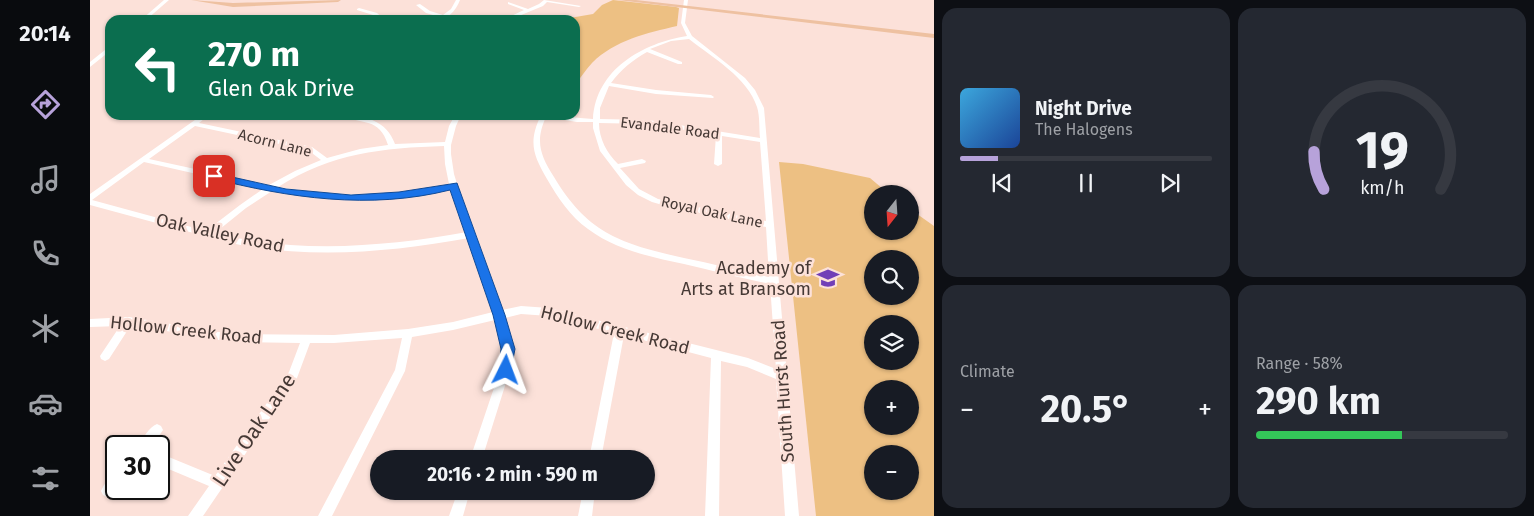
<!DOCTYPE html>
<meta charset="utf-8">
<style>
:root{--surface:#171b24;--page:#242831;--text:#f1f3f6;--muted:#9ea1a6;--line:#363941;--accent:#b7a2da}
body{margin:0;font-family:"Fira Sans",sans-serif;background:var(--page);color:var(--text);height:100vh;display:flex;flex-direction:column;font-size:19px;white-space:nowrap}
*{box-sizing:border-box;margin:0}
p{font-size:16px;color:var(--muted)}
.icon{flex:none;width:28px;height:28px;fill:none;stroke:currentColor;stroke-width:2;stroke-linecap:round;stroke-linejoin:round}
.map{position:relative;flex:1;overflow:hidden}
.panel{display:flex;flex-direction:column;gap:8px;padding:8px;background:#0d0f14;width:600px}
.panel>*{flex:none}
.guide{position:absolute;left:15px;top:15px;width:475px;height:105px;border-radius:15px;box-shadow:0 1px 4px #0004;background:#0b6e4f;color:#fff;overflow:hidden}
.needle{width:32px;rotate:197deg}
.controls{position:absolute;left:774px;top:185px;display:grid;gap:10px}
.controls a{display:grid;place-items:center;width:55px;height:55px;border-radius:50%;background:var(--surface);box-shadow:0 1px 4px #0004;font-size:25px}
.speed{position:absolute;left:15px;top:435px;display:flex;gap:10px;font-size:25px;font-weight:700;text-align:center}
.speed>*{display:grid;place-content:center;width:65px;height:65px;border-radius:50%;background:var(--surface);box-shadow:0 1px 4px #0004;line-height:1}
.speed .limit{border:2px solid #111;border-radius:8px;background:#fff;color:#111}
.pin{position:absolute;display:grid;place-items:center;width:42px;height:42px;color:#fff;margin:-21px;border-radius:10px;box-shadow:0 2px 8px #0006}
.me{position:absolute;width:55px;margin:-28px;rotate:3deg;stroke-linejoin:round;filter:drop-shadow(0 0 4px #0008)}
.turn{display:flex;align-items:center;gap:18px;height:105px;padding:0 20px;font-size:22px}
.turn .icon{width:65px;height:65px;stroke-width:2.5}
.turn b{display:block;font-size:35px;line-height:42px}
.big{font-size:38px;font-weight:700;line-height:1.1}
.panel .card{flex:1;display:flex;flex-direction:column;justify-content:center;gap:8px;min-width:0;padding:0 18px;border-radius:15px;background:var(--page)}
.panel .dial{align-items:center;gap:0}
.dial svg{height:130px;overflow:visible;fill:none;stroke:var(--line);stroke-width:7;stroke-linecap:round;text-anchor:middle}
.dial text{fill:var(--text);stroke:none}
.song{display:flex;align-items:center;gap:15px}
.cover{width:60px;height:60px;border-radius:8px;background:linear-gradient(135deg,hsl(200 70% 55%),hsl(220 70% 35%))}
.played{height:5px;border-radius:2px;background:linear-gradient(90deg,var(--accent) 15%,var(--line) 15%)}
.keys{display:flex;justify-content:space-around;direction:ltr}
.heat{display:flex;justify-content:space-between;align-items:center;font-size:28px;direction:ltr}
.charge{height:8px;border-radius:4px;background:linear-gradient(90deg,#34c759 58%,var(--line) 0)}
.panel .tiles{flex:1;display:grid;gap:8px;grid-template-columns:repeat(2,1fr)}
.trip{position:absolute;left:280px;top:450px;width:285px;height:50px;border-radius:25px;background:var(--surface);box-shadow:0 1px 4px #0004;font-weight:700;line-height:50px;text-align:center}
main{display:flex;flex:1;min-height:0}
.dock{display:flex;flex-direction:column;width:90px;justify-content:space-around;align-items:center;background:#090b0e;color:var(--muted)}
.dock .icon{width:35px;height:35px}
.dock .current{color:var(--accent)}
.dock b{font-size:22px;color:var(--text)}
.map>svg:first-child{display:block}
.green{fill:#edc083;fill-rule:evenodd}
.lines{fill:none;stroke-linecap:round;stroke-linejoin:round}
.minor{fill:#fff;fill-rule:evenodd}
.major{fill:#eec1a1;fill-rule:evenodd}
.route{fill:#1a73e8;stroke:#114b97}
.labels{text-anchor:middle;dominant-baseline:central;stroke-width:5;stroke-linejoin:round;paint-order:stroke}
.far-street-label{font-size:15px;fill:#463935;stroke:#fce1d9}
.street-label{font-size:18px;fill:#463935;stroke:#fce1d9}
.poi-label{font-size:18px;fill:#463935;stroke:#fce1d9;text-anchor:end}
.near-street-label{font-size:21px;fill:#463935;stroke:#fce1d9}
</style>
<main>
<nav class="dock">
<b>20:14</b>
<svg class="icon current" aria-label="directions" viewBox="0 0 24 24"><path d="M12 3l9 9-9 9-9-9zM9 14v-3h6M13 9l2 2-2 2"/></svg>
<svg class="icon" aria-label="music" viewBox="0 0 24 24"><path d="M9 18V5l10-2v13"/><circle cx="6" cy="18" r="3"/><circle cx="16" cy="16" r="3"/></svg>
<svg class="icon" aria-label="phone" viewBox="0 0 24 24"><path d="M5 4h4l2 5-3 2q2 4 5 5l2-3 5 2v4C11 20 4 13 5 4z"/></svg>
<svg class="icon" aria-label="climate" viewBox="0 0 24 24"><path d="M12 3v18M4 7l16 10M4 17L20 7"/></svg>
<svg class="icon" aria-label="car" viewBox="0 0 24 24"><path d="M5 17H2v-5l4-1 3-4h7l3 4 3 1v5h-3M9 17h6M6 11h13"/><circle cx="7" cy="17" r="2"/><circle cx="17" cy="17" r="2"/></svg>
<svg class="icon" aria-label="filters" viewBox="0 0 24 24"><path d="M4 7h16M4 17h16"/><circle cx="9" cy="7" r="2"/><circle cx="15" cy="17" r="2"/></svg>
</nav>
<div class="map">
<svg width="844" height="516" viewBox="0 0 844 516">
<rect width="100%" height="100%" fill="#fce1d9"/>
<g class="green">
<path d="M523 0 586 7 589 8 587 26C557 33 525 40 502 63 496 69 491 78 485 84V20H468L503 14 512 5Z"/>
<path d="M689 162 713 164 780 178 799 194H782V231H820V209L844 226V516H726ZM782 259H820V296H782ZM782 324H820V361H782ZM782 389H820V426H782ZM782 454H820V491H782Z"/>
</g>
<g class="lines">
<g class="minor">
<path d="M74 0H79L56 20H51Z"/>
<path d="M366 0H370C366 11 357 20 346 20L350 17 336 13 326 5 330 4 340 11 353 15 361 9Z"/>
<path d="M454 0 491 6 489 7 457 2 453 6 419 20H413L434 10 418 4V2L438 9 449 4Z"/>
<path d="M594 0H598L595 23 602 36 655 78 665 90 674 108 709 516H695L686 379 657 367 631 361 629 516H615L621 358 534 335 511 459H499L524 333 459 316 431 314 415 318 423 349 420 370 392 459H380L410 370 413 349 405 320 363 330 322 337 315 371 242 516H228L305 370 312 338 244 343H220L207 378 113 516H98L119 486 69 465V453L125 476 199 372 210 343 141 342 41 325 19 359 15 361 11 359 10 356 30 326 0 327V319L39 317 141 334 244 335 318 329 363 322 403 312 379 238C308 251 235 258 163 247 140 244 118 237 96 231 64 222 32 214 0 205V194L112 115H119L109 123 222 147 237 158 270 149 298 145C289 116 272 126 253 115 275 115 297 121 305 144L355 142 359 126 365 115H371L366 126 361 145V154L364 174 375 210 386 234 412 310 431 306 459 308 658 358 686 369 680 284C651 278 623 271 594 264 561 257 526 250 498 229 480 216 468 198 457 179 443 155 438 142 451 115 468 115 486 118 503 119 506 69 553 43 597 36L591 23ZM599 39C622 57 658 78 667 107 670 116 669 129 670 138L558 120 510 119V108L519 86 566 94 623 98 624 97 621 95 566 90 521 83C531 69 543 60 557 52L588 64H592V62L560 49 581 41ZM456 117 487 122H503V128L510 151 536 185 548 195 562 202 576 206 676 227 679 277C651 271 623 264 594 258 532 244 498 234 464 177 450 155 445 141 456 117ZM509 123 558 124 626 135 624 164 628 166 632 164V136L670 142 676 221 568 199 549 189 530 168 555 163 556 161 552 159 528 164C517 153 509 139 509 123ZM105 126 218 150 231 160 205 171 179 185 59 159ZM354 146 355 164 359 184C347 187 334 190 322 192 277 197 232 194 188 187 242 153 292 148 354 146ZM54 162 173 189 150 205 116 231 2 200ZM361 189 368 215 377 232C294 247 207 254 125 233L156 208 182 191C228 199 276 203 323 196 336 195 348 191 361 189Z"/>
<path d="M269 8 287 13 295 20H290L283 15 267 10V9Z"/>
<path d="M20 46V51L0 67V62Z"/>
<path d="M67 424 71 426 73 430 62 446H49C52 439 59 427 67 424Z"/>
<path d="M26 474 27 489 21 495 17 497 13 495 11 491C14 484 19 477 26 474Z"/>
<path d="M368 491H380L373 516H359Z"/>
<path d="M493 491H505L502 516H488Z"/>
</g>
<g class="major">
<path d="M101 0 143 3 251 0 248 2 143 7Z"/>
<path d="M528 0H546L844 34V38Z"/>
</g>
</g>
<path class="route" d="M124 173 196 189 261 195 309 192 367 183 415 315 425 349 420 374 416 376 411 374 409 370 411 349 403 315 360 190C280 210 199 198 121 178V174Z"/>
<defs>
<g id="school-bare" transform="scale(1.725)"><path d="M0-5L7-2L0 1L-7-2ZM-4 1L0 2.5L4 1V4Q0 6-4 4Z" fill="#713fb7" stroke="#fce1d9" stroke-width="2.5" paint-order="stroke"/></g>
</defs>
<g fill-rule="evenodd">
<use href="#school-bare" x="738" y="278"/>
</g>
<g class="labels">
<g class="far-street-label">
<text transform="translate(580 128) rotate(7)">Evandale Road</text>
<text transform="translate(185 143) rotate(14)">Acorn Lane</text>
<text transform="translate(622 212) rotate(12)">Royal Oak Lane</text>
</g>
<g class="street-label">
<text transform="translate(130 233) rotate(12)">Oak Valley Road</text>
<text transform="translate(96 330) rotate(6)">Hollow Creek Road</text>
<text transform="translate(525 330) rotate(14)">Hollow Creek Road</text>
<text transform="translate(693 391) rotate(-94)">South Hurst Road</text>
</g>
<g class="poi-label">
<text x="721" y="268">Academy of<tspan x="721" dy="21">Arts at Bransom</tspan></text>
</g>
<g class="near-street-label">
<text transform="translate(164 430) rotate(-56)">Live Oak Lane</text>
</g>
</g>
</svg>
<div class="controls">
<a><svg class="needle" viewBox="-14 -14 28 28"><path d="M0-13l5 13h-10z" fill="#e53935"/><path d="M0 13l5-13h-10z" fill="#9ea1a6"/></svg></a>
<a><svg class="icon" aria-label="search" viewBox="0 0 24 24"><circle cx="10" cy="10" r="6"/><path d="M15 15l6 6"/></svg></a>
<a><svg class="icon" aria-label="layers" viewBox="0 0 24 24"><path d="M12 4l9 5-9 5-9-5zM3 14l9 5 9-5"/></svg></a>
<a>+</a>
<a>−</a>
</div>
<div class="speed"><div class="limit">30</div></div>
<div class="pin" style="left:124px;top:176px;background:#d93025"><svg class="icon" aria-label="arrive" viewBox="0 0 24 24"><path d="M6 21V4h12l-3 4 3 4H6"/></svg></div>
<svg class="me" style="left:416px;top:370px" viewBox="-20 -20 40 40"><path d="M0-17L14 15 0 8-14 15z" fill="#1a73e8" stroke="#fff" stroke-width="4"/></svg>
<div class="trip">20:16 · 2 min · 590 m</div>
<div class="guide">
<div class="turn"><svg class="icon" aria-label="left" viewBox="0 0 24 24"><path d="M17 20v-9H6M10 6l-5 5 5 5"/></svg><div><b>270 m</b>Glen Oak Drive</div></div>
</div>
</div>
<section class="panel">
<div class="tiles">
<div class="card">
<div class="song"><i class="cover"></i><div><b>Night Drive</b><p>The Halogens</p></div></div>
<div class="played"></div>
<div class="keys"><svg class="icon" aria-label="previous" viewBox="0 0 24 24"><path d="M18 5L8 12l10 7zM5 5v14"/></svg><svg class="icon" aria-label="pause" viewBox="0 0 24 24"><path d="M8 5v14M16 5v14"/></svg><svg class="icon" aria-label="next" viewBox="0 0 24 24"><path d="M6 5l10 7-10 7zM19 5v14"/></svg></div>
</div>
<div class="card dial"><svg viewBox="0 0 100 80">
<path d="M14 69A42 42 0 1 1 86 69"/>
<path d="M14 69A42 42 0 0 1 8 46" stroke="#b7a2da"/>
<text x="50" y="56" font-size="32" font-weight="700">19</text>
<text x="50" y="72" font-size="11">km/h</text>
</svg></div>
<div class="card"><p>Climate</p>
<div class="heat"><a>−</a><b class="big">20.5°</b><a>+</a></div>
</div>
<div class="card"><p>Range · 58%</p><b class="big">290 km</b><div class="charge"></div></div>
</div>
</section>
</main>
